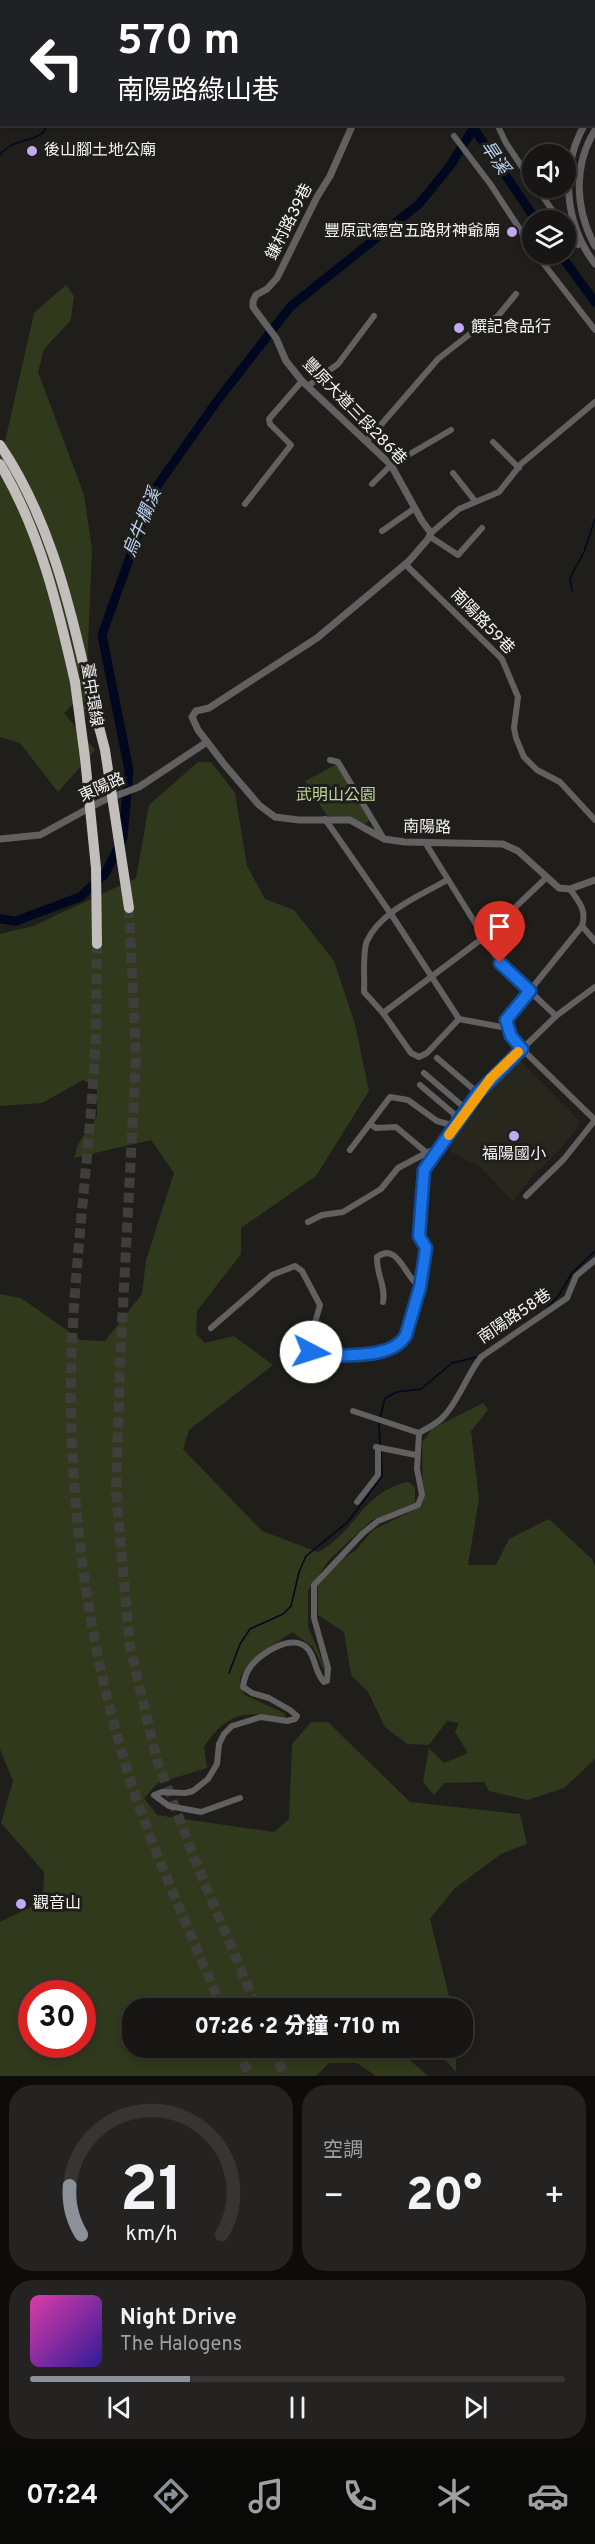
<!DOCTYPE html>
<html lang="zh-TW">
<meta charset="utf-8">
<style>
:root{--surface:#171614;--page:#242322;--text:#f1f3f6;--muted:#9e9fa0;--line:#363534;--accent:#8c9099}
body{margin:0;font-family:Overpass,"Noto Sans TC",sans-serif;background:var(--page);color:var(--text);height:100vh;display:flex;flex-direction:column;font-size:22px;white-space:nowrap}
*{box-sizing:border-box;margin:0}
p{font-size:20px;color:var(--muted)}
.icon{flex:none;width:33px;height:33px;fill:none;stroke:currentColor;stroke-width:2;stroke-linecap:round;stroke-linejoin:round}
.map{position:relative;height:2076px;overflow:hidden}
.sheet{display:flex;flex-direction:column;gap:9px;padding:9px;background:#0d0c0b;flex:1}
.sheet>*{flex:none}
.banner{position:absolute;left:0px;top:0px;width:596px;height:126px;box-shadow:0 3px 9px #0003,0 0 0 2px var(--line);background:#202124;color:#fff;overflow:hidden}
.controls{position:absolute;left:522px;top:144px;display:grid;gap:12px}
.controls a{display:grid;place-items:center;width:54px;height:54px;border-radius:50%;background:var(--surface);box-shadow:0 3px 9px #0003,0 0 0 2px var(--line);font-size:30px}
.speed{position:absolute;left:18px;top:1980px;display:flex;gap:12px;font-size:30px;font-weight:700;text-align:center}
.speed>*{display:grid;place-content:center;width:78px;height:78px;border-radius:50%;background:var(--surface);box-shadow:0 3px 9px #0003,0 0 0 2px var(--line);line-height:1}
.speed .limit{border:9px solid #d22;background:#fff;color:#111}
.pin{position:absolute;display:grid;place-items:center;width:51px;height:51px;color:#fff;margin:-62px -26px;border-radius:50% 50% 50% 0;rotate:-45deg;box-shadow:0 0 6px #0007}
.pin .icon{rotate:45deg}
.me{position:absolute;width:66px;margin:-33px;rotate:95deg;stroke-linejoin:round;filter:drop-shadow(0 0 4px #0008)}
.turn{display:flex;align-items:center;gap:21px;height:126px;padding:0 18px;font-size:27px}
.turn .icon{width:78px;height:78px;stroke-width:2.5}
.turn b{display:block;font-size:42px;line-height:51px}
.big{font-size:45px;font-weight:800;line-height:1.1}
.sheet .card{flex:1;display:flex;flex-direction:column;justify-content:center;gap:9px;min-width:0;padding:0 21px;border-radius:24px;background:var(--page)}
.sheet .dial{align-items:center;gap:0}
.dial svg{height:156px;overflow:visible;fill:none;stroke:var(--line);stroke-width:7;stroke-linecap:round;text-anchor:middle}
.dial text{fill:var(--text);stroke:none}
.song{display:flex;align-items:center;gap:18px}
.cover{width:72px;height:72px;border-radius:9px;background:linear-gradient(135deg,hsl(320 70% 55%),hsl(250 70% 35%))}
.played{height:6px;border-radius:3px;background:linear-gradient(90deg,var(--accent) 30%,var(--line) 30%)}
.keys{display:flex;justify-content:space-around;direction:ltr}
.heat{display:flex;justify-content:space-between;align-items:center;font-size:33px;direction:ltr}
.sheet .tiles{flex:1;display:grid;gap:9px;grid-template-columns:1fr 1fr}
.card:last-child{grid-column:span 2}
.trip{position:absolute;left:122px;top:1998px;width:351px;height:60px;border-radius:24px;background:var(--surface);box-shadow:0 3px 9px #0003,0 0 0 2px var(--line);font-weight:800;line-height:60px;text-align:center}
.tabs{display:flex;height:96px;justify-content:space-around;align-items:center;background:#090908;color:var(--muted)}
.tabs .icon{width:42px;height:42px}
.tabs .current{color:var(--accent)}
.tabs b{font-size:27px;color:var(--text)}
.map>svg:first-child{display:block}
.built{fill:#28271e}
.green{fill:#30391c;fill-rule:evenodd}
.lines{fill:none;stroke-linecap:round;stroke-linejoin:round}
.stream{stroke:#00081f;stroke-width:1.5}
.river{stroke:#00081f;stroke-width:9}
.motorway-tunnel{stroke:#3f3e3b;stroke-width:10;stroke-dasharray:10 5;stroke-linecap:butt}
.minor{stroke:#626060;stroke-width:6}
.tertiary{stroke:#626060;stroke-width:7}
.motorway{stroke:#c2bebc;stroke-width:10}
.motorway-bridge{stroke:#c2bebc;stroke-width:10}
.route-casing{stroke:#114b97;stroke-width:15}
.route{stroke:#1a73e8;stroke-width:10}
.slow{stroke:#f59e0b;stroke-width:10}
.poi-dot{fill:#c2a7f2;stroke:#1f1e1b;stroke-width:2}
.labels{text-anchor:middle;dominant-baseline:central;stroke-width:6;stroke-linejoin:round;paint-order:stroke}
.poi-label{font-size:16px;fill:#f4f4f2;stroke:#1f1e1b;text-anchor:start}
.street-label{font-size:16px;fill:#f4f4f2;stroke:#1f1e1b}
.park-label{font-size:16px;fill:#c0d798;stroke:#1f1e1b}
.water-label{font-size:18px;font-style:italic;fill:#bcd4f4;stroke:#1f1e1b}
</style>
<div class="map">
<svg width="595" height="2076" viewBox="0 0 595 2076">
<rect width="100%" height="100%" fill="#1f1e1b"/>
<path class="built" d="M520 1060 581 1123 556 1154 534 1175 513 1201 480 1167 448 1150 481 1101Z"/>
<g class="green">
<path d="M66 285 74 296 71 320 44 349 38 372 84 495 92 549 87 669 105 723 95 733 77 700 64 713 95 750 58 792 20 743 0 737V445L4 446 34 313Z"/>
<path d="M198 762H211L235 793 247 866 265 899 294 910 334 961 355 1024 369 1091 316 1176 241 1228V1254L197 1311 196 1334 205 1343 234 1336 273 1365 189 1430 183 1449 262 1531 318 1552C356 1533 361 1492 408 1482L415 1487V1503L372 1520 329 1560 308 1591V1627L326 1669 325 1672 313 1647 292 1632C279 1642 240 1663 240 1681 240 1685 243 1692 245 1695L284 1713 286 1718C246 1711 228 1711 204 1747L207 1768 158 1783 144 1798 157 1815 274 1832 289 1819 292 1744 311 1722H328L410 1802 520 1814 527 1844 501 1854 454 1889 430 1919 452 2008H132V2048H412L410 2060 428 2076H376L357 2063H329L316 2076H0V1922L43 1901 44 1872 1 1823 13 1781 0 1749V1294L21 1298 81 1340 105 1341 142 1294 146 1260 174 1173 151 1140 74 1158 78 1144 97 1117V1088L83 1080 42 1103 0 1106V934L33 926 136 878 149 805ZM32 1994H82V2044H32Z"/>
<path d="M337 764 372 818 365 824 354 819 327 816 305 781Z"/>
<path d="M483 1403 488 1410 471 1431 479 1499 468 1565H496L509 1539 549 1519 592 1559 595 1566V1759L564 1788 527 1800 489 1791 484 1782 444 1783 434 1795 423 1782 429 1748 444 1763 468 1753 455 1732 459 1723 447 1721 429 1745 407 1744 385 1727 368 1692 351 1675 344 1632 318 1615V1584L330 1567 356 1550 373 1530 416 1509 423 1501 422 1442 432 1429Z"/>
<path d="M435 2048H456V2072Z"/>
</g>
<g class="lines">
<g class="stream">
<path d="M0 2 2 3"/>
<path d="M0 155C13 138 29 144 44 132L46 124"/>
<path d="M572 591 570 578 584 552 595 519"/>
<path d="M548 1307 559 1295 572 1273 595 1251"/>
<path d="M380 1418 385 1398 397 1392 421 1389 452 1363 477 1357"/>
<path d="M379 1423 380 1445"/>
<path d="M229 1673 240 1644 250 1629 283 1614 291 1606 299 1572 306 1556 348 1522 382 1476 381 1452"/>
</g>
<g class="river">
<path d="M436 0V2"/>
<path d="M472 126 536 220"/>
<path d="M560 254 595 302"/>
<path d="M0 919 16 921 80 897 105 874 123 838 129 770 102 635 153 492 217 401 291 306 419 204 450 166 473 129"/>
</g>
<g class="motorway-tunnel">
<path d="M129 908 136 1058 120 1364 116 1493 130 1647 157 1760 195 1860 257 2008"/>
<path d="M97 944C96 980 97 1017 95 1053 89 1158 74 1264 71 1370 69 1508 89 1653 132 1785 157 1861 191 1934 222 2008"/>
<path d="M238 2048 249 2076"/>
<path d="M273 2048 285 2076"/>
</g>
<g class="minor">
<path d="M464 0V2"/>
<path d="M407 2V0"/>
<path d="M497 124 506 143 532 182"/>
<path d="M454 136 491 185 532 248"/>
<path d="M537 188 559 220"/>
<path d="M566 229 578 245"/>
<path d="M536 254 595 330"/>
<path d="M308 386 338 364 374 316"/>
<path d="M366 442 438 359 484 323 497 317 516 294"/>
<path d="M493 442 519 468"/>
<path d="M453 473 475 501"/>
<path d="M372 484 391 465 451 430"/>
<path d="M245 504 291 445 270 424 269 419 302 381"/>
<path d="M382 531 415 508"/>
<path d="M431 533 459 509 499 492 521 464 595 402"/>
<path d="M429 536 458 555 482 528"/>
<path d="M405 564 502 659 518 697 514 728 516 738 524 757 537 770 560 782 595 820"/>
<path d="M330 760 338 762 384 839"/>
<path d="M325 819 391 914 459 1019 507 1028"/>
<path d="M426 844 500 963 556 1016 522 1049 595 1120 564 1159 526 1196"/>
<path d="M582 926 595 941"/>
<path d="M383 1013 364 992C365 980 362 952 367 941 381 911 420 896 447 880"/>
<path d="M556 1016 595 987"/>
<path d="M459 1019 427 1053 419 1057 411 1053 383 1013 483 938 547 877"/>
<path d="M437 1058 478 1093"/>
<path d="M424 1073 466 1109"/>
<path d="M370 1124 376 1128 396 1127 427 1153"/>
<path d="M350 1150 390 1097 408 1100 437 1121 455 1126 454 1114 420 1085"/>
<path d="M308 1222 322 1215 343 1212 381 1189 398 1168 430 1151 436 1153"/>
<path d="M383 1302C386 1285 376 1274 377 1257 398 1241 405 1278 420 1287"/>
<path d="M211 1328 272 1275 295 1266 302 1271 320 1305 311 1337V1352L317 1356 387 1352 403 1342 420 1287 426 1248 419 1236 424 1170 478 1093 522 1049 511 1036 506 1020 582 926C587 910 579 902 570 889"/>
<path d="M353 1411 419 1433"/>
<path d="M376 1447 416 1455"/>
<path d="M357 1502 378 1475V1449"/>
<path d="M240 1798 201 1812 169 1806 154 1795 162 1792 185 1793 193 1791 208 1779 217 1764 219 1744 224 1734 232 1726 261 1717 287 1721 295 1719 297 1716 290 1710 269 1698 252 1693 243 1687C244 1679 246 1672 251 1666 261 1653 293 1632 308 1649 316 1659 315 1673 324 1682L327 1681 328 1668 314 1618V1585L363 1533 378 1521 418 1505 422 1495 417 1469 419 1433C427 1428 437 1424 443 1417 457 1404 468 1373 481 1357L567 1298 576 1276 595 1260"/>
</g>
<g class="tertiary">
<path d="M394 0 395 2"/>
<path d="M587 2 592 0"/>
<path d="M594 111 595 109"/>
<path d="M353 124 330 176 317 197 277 278 267 289 256 295 253 301V307L276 338 286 361 302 381 391 465 422 521 431 533 428 539 409 561 317 638 209 708 196 711 192 717 198 730 224 764 259 805 275 817 299 820H350L384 839 405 842 503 844 518 851 559 888 570 889 595 880"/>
<path d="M585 124C559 169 565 224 595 264"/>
<path d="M595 130C573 166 575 209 595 246"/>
<path d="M0 839 40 835 102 801 139 787 207 742"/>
</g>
<g class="motorway">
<path d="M0 445C46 513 67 593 85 672"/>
<path d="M0 464C40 531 58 607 75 682"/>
</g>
<g class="motorway-bridge">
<path d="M85 672 105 750 129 908"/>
<path d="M75 682 85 758 96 868 97 944"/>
</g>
</g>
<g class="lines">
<g class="route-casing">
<path id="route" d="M311 1352 317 1356C343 1354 393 1360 406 1335L420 1287 426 1248 419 1236 424 1170 478 1093 522 1049 511 1036 506 1020 530 991 500 963"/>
</g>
<use href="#route" class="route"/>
<path class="slow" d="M449 1135 491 1078 518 1052"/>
</g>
<g class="poi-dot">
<circle cx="32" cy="151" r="6"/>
<circle cx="512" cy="232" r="6"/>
<circle cx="459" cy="328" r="6"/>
<circle cx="514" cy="1136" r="6"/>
<circle cx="21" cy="1904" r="6"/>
</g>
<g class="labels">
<g class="poi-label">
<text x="44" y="151">後山腳土地公廟</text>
<text x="500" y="232" text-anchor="end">豐原武德宮五路財神爺廟</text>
<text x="471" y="328">饌記食品行</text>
<text x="514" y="1155" text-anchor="middle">福陽國小</text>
<text x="33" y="1904">觀音山</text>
</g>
<g class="street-label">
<text transform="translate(290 222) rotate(-63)">鎌村路39巷</text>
<text transform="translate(354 412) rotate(46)">豐原大道三段286巷</text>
<text transform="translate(482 622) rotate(46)">南陽路59巷</text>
<text transform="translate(91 695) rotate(81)">臺中環線</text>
<text transform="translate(102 788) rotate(-24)">東陽路</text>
<text transform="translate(427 828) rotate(1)">南陽路</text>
<text transform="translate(515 1317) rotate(-34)">南陽路58巷</text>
</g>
<g class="park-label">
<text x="336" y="796">武明山公園</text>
</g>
<g class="water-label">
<text transform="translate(494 158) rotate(56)">旱溪</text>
<text transform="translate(143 523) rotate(-68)">烏牛欄溪</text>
</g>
</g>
</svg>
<div class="controls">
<a><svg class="icon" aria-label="sound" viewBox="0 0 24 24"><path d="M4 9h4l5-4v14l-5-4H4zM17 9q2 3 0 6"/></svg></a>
<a><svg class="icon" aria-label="layers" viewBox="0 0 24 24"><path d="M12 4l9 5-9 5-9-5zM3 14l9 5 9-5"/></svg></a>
</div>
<div class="speed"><div class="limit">30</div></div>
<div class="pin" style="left:500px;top:963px;background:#d93025"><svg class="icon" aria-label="arrive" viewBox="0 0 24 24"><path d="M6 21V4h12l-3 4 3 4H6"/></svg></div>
<svg class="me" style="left:311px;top:1352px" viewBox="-20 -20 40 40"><circle r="19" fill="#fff"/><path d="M0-13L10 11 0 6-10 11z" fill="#1a73e8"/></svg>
<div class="trip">07:26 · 2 分鐘 · 710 m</div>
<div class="banner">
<div class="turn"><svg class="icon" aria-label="left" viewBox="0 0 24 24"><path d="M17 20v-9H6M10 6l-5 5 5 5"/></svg><div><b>570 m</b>南陽路綠山巷</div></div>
</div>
</div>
<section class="sheet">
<div class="tiles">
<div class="card dial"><svg viewBox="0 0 100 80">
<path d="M14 69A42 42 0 1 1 86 69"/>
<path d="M14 69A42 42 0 0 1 8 44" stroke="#8c9099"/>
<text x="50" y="56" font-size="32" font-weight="700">21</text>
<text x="50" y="72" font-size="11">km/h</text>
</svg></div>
<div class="card"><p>空調</p>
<div class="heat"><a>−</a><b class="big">20°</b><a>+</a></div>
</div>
<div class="card">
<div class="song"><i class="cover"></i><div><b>Night Drive</b><p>The Halogens</p></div></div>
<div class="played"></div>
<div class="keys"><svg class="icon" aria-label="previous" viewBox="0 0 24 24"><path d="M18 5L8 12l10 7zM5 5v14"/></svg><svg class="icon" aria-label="pause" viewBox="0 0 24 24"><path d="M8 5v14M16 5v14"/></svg><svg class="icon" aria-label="next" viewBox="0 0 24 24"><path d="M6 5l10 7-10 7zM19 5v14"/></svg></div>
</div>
</div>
</section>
<nav class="tabs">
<b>07:24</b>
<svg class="icon current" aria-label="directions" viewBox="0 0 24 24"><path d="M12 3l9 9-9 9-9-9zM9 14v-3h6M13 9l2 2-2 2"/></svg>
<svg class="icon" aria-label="music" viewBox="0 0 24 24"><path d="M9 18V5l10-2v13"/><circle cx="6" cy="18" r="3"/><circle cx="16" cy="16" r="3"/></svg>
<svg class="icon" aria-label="phone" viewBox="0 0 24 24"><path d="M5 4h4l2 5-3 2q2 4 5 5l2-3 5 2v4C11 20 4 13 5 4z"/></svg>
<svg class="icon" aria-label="climate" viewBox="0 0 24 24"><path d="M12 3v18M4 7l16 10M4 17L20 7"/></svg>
<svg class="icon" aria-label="car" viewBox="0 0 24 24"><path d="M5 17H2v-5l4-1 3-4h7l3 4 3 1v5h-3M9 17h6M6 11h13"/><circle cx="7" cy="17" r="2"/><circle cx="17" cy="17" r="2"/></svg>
</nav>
